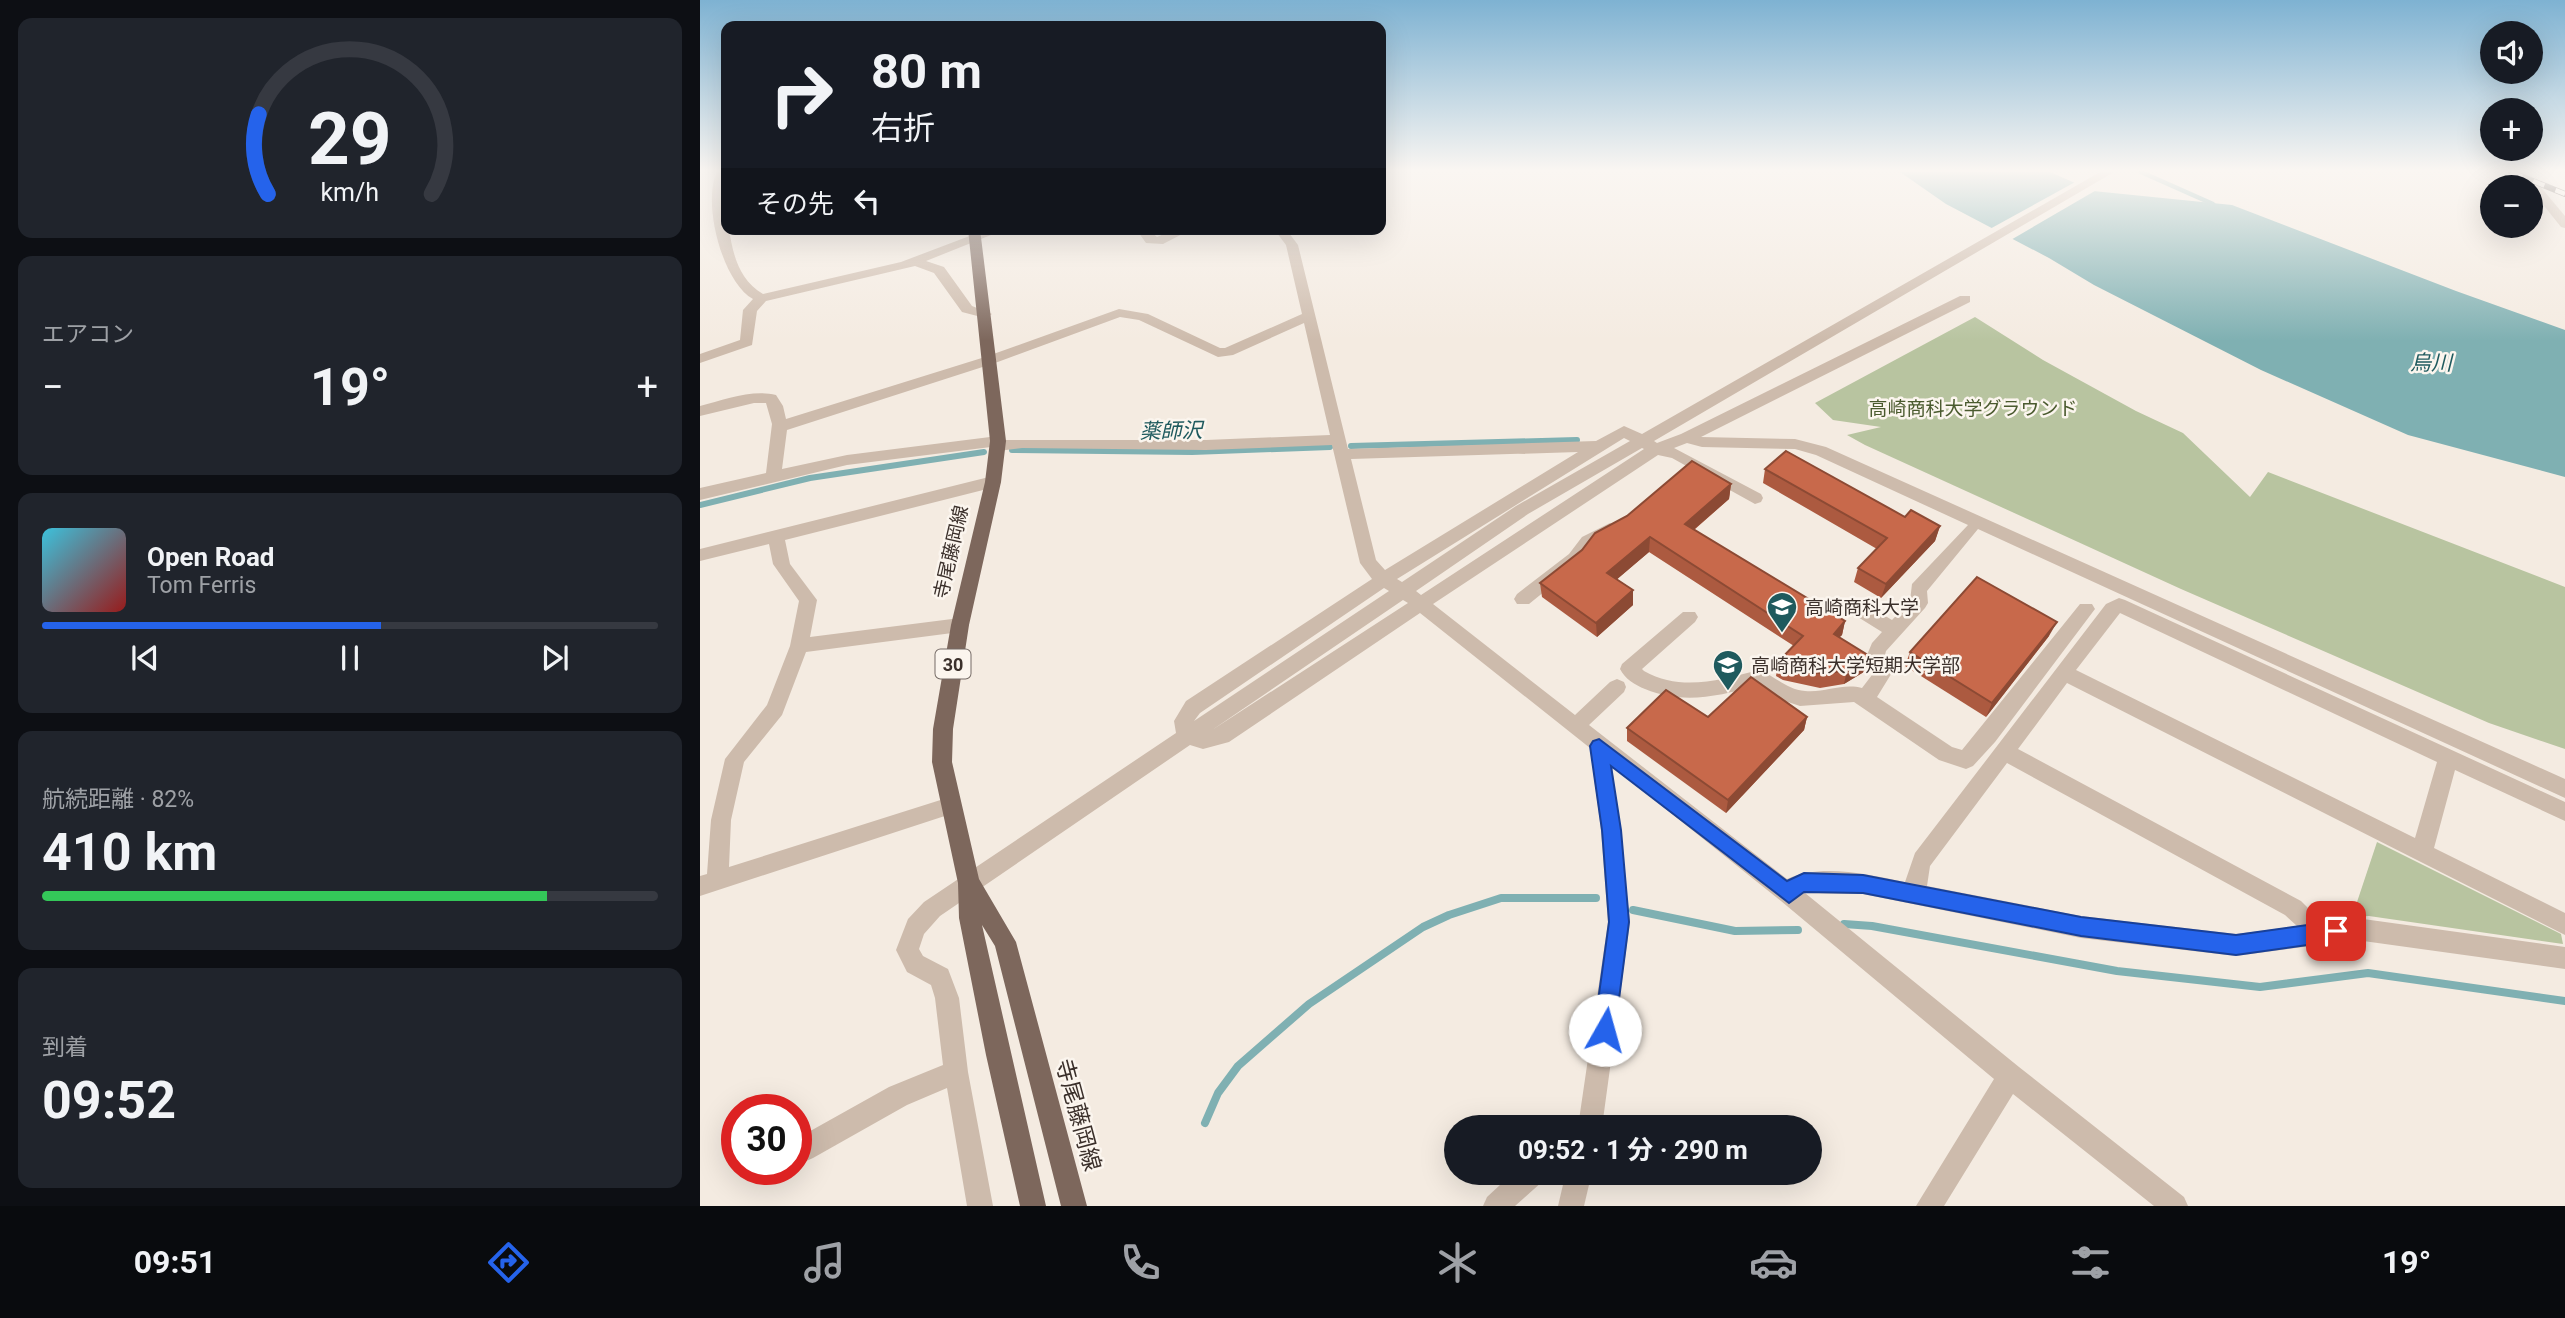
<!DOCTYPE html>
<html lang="ja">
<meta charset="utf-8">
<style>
:root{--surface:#171b24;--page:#20242c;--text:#f1f3f6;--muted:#9ea1a6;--line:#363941;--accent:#2563eb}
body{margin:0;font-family:Roboto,"Noto Sans JP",sans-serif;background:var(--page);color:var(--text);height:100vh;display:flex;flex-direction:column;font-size:26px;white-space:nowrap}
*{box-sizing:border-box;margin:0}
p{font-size:23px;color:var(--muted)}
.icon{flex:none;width:38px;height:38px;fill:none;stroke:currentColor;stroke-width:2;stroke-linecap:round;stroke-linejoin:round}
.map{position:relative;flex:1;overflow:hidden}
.panel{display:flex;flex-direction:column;gap:18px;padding:18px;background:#0d0f14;width:700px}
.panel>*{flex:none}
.top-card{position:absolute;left:21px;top:21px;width:665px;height:214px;border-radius:14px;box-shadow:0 7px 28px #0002;background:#171b24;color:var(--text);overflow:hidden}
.tools{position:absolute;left:1780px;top:21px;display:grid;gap:14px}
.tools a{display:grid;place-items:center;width:63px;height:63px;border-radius:50%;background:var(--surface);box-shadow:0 7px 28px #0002;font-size:35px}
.speed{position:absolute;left:21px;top:1094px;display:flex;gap:14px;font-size:35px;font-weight:700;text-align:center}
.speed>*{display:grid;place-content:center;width:91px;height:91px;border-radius:50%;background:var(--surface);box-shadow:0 7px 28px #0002;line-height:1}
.speed .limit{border:10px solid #d22;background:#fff;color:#111}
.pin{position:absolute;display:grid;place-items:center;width:60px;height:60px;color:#fff;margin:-30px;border-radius:14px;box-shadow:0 4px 10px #0006}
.me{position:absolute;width:77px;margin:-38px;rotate:7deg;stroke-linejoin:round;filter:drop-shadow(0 0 5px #0008)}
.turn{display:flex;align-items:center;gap:24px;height:147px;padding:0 35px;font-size:32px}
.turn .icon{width:91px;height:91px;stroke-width:2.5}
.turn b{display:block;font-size:49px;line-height:60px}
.then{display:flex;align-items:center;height:66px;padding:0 35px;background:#0003;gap:14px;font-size:26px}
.big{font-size:52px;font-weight:700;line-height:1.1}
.panel .tile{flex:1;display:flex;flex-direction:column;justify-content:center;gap:10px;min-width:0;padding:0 24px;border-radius:14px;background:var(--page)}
.panel .dial{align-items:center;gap:0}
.dial svg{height:182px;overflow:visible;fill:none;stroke:var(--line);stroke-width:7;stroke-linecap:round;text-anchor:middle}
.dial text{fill:var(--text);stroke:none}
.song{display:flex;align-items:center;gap:21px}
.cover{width:84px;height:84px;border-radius:10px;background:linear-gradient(135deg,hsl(190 70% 55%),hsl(0 70% 35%))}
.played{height:7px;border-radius:4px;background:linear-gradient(90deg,var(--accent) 55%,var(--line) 55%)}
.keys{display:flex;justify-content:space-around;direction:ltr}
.heat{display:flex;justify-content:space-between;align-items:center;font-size:38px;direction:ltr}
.charge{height:10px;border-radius:5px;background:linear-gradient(90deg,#34c759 82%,var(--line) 0)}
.trip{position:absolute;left:744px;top:1115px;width:378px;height:70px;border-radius:35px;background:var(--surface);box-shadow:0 7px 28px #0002;font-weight:700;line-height:70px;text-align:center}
.tab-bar{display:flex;height:112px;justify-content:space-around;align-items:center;background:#090b0e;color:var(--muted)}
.tab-bar .icon{width:49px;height:49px}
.tab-bar .on{color:var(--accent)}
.tab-bar b{font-size:32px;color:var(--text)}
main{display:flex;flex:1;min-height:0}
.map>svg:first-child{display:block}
.green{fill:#b8c4a0}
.water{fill:#7fb0b2}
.pier{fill:#f4ebe1}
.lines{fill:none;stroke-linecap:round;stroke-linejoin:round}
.stream-far2{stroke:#7fb0b2;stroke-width:4.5}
.stream-far1{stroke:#7fb0b2;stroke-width:6}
.stream{stroke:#7fb0b2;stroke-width:8}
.minor{fill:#cdbbac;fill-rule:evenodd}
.major{fill:#7d675c;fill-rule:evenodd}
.rail-casing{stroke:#3b302b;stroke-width:6}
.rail{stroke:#fbf5ee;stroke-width:4.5;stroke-dasharray:12;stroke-linecap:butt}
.wall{fill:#ac5a40}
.shaded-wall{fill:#8c4a34}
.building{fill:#c8694b;stroke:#8c4a34;stroke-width:2}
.route{fill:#2563eb;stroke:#184099;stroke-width:2}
.labels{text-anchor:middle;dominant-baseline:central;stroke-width:5;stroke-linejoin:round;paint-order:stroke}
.shield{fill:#fbf5ee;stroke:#756b66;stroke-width:2}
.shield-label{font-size:18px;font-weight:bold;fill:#3b302b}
.park-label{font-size:19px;fill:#4a5a2e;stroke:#fbf5ee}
.street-label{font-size:19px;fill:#3b302b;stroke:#fbf5ee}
.poi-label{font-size:19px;fill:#3b302b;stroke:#fbf5ee;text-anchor:start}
.water-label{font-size:21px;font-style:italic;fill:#1f5a5e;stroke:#fbf5ee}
.near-street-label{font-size:23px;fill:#3b302b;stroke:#fbf5ee}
</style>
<main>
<section class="panel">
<div class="tile dial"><svg viewBox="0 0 100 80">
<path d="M14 69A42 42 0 1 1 86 69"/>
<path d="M14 69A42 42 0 0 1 10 34" stroke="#2563eb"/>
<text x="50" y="56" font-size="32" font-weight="700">29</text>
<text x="50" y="72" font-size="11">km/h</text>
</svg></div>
<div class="tile"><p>エアコン</p>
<div class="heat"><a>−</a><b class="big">19°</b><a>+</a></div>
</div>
<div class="tile">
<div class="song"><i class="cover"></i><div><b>Open Road</b><p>Tom Ferris</p></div></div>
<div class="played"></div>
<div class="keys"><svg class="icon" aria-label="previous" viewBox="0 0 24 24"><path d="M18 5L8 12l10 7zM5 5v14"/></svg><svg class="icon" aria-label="pause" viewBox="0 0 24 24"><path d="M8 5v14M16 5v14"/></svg><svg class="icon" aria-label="next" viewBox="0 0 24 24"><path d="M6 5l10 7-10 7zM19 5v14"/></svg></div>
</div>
<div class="tile"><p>航続距離 · 82%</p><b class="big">410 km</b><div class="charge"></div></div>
<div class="tile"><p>到着</p><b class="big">09:52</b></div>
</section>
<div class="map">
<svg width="1865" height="1206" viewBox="0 0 1865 1206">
<rect width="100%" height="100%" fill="#f4ebe1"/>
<g class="green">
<path d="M1275 317 1343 360 1436 411 1483 433 1550 497 1568 472 1865 587V749L1789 723 1481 589 1165 445 1147 435 1181 427 1133 420 1115 403Z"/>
<path d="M1677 842 1861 934 1863 944 1669 916 1652 917Z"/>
</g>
<path class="water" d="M1200 172H1350L1393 191 1532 205 1756 291 1865 330V477L1708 435 1561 370 1394 285 1349 258 1246 204Z"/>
<path class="pier" d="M1377 181 1400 188 1309 241 1288 230Z"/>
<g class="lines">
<path class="stream-far2" d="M1441 172 1513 204"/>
<g class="stream-far1">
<path d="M651 446 877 440"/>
<path d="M312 450 492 452 630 447"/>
<path d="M0 505 110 478 284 452"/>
</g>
<g class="stream">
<path d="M933 910 1035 931 1098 930"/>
<path d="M1144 924 1172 926 1417 971 1560 987 1668 973 1865 1001"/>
<path d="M505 1123 518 1093 538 1066 609 1004 723 927 749 915 801 898H896"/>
</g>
<g class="minor">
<path d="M17 172H26L23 184 26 229H29C33 255 39 280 63 294L201 262 288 229H306L226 261 244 267 272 306 292 314 285 318 262 312 234 273 215 266 66 301 57 311 52 345 0 363V354L40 340 43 310 53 299C22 282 2 202 17 172Z"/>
<path d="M1400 172H1414L954 441 957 443 981 434 1260 296H1270V302L1001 437 1095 439 1126 447 1865 779V798L1278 529 1227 591 1228 603 1225 608 1186 651 1185 655 1193 671 1177 697 1252 747 1262 750 1380 604H1392L1395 609 1295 742 1273 766 1266 769 1239 760 1154 702 1100 706 1079 699 1057 686C1017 696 984 705 945 689 935 685 925 679 920 669L922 664 983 612H995L998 617 995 622 942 669 944 671C982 692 1019 680 1059 670 1075 676 1087 690 1105 691 1125 693 1142 683 1162 688L1175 671 1167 655 1172 643 1182 632 1145 609 1142 604 1145 599H1157L1192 620 1210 601 1212 584 1268 525 1116 455 1095 449 1002 447 987 443 974 448 1061 494 1063 498 1061 502 1055 504 972 458 958 455 733 604 875 715 910 682 917 679 924 682 926 687 924 692 889 725 1087 879C1122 863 1169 875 1205 882L1215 853 1406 604 1419 598 1425 600 1865 802V821L1755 770 1734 848 1865 913V935L1367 683 1318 749 1601 901 1623 923 1656 918 1865 947V969L1656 940 1536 956 1381 938 1163 894 1105 893 1319 1067 1484 1197 1488 1206H1454L1313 1094 1244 1206H1216L1294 1079 1081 901 912 766 930 922 902 1127H878L908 922 901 830 890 748 720 613 529 742 503 749 490 745 240 916 224 934 219 949 223 956 248 969 259 998 268 1072 293 1206H267L247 1088 207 1105 113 1158 104 1162 96 1158V1139L189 1087 243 1065 235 998 231 985 207 972 196 950 208 919 224 902 476 733 474 721 486 701 672 579 660 563 632 445 506 450 322 448 298 451 291 447 147 465 0 500V488L66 473 72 424 66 403H54L0 416V406C24 400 52 389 76 395L83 406 86 419 285 357 419 309 448 314 520 348H525L602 314 586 245 574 229H586L598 245 648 449 896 441 924 426 942 434ZM420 317 439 320 518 357 533 355 604 323 630 435 506 440H305L298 436 147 455 82 469 87 430 295 363ZM924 438 930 441 816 506 702 582 697 579ZM942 448 944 449 721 595 716 591 828 514ZM878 452 685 570 676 560 651 459ZM684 588 689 591 494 721 500 713ZM703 600 708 603 512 730ZM1420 613 1737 762 1715 838 1376 670ZM1307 763 1585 915 1597 926 1536 934 1381 916 1227 886 1230 866Z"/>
<path d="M1817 172H1828L1865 216V228L1861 227Z"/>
<path d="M436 229H448L457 237 475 229H492L463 244 446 243Z"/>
<path d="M293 476 299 478 301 482 299 486 85 540 90 564 117 600 110 637 260 618 266 620 269 625 266 630 260 632 106 652 82 715 44 762 31 820 29 867 250 797 257 800 260 806 257 812 0 896V876L7 874 11 820 25 759 67 705 90 646 99 601 73 564 69 544 0 561V549Z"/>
<path d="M910 523 918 529 916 533 894 545 881 562 829 604H817L814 599 817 594 869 554 882 537Z"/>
<path d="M814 1172H847L843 1181 815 1206H783L787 1197Z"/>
<path d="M866 1172H892L884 1206H858Z"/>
</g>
<path class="major" d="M268 229H280L306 441 301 482 269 625 253 729 252 762 279 879 316 942 387 1206H361L295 946 282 925 346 1206H320L286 1055 259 918 258 883 232 762 233 729 251 625 285 482 290 441Z"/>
<g class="rail-casing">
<path id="rail" d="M1811 172 1865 194"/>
</g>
<use href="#rail" class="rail"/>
</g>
<g class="wall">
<path d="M1065 469 1205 517 1240 526 1235 541 1181 598 1154 582 1158 568 1177 549 1063 483Z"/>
<path d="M1031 484 1029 499 994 530 1145 621 1142 635 1139 637 1167 670 1144 684 1120 688 1083 680 1076 676 1078 662 1094 646 949 552 917 579 933 590V605L897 637 842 597 840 583 882 550Z"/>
<path d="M1349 636 1286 717 1205 666 1210 652Z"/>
<path d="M1008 717H1107L1104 730 1026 813 927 741V728Z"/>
</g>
<g class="shaded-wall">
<path d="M1031 484 1029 499 984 538 985 524Z"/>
<path d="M1240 526 1235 541 1181 598 1186 584Z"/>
<path d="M950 537 949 552 908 587 907 573Z"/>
<path d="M933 590V605L897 637 896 623Z"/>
<path d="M1145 621 1142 635 1130 647 1134 634Z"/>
<path d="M1357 622 1349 636 1286 717 1292 703Z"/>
<path d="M1171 657 1167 670 1144 684 1147 670Z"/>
<path d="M1107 717 1104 730 1026 813 1028 800Z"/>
</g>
<g class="building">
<path d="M1086 451 1205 517 1211 510 1240 526 1186 584 1158 568 1187 538 1065 469Z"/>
<path d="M992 461 1031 484 985 524 1145 621 1134 634 1171 657 1147 670 1124 674 1085 667 1078 662 1103 636 950 537 907 573 933 590 896 623 840 583 882 550 895 533 927 516Z"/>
<path d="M1277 577 1357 622 1292 703 1210 652Z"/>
<path d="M1051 677 1107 717 1028 800 927 728 966 690 1008 717Z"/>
</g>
<linearGradient id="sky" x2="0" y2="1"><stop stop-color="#7eb2d2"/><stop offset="0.5" stop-color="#faf6f2"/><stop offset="1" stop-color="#faf6f2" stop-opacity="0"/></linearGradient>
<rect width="1865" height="341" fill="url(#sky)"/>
<path class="route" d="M899 739 1087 881 1104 873 1163 875 1381 917 1536 935 1636 921 1644 924 1646 931 1644 938 1636 941 1536 955 1381 936 1163 893 1104 892 1089 903 911 766 921 830 929 922 915 1030 912 1037 905 1040 897 1037 894 1030 909 922 902 830 890 746 893 741Z"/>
<defs>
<g id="university-pin" transform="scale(1.575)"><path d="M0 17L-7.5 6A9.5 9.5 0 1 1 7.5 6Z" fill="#1f5a5e" stroke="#fbf5ee"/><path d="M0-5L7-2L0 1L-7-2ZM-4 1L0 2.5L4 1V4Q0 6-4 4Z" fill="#fff"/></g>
</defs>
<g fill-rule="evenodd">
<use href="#university-pin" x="1082" y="607"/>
<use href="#university-pin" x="1028" y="665"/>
</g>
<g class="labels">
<rect class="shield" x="235.5" y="649.5" width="35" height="29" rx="5"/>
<g class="shield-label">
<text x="253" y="664">30</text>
</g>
<g class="park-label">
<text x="1273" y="408">高崎商科大学グラウンド</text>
</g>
<g class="street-label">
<text transform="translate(251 552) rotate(-77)">寺尾藤岡線</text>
</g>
<g class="poi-label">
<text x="1105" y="607">高崎商科大学</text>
<text x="1051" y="665">高崎商科大学短期大学部</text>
</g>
<g class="water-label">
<text x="1731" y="363">烏川</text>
<text transform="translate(471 431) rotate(-1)">薬師沢</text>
</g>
<g class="near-street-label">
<text transform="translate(378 1115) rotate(75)">寺尾藤岡線</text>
</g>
</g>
</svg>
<div class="tools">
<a><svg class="icon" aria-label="sound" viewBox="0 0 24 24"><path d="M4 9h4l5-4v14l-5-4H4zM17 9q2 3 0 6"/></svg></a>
<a>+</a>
<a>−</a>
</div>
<div class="speed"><div class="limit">30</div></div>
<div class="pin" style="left:1636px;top:931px;background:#d93025"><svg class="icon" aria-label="arrive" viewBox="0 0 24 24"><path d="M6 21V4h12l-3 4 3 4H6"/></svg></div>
<svg class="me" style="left:905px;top:1030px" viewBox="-20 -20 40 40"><circle r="19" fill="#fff"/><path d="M0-13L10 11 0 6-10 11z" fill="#2563eb"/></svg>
<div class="trip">09:52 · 1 分 · 290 m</div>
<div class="top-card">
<div class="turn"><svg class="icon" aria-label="right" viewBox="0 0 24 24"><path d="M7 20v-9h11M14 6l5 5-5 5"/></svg><div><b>80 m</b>右折</div></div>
<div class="then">その先<svg class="icon" aria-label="left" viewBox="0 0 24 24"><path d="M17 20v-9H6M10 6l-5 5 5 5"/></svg></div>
</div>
</div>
</main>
<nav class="tab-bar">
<b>09:51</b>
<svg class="icon on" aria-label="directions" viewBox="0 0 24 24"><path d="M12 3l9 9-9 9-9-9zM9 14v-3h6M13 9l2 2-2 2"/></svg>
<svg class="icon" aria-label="music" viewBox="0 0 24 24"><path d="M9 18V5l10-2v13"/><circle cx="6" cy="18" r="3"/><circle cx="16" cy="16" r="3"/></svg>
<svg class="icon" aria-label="phone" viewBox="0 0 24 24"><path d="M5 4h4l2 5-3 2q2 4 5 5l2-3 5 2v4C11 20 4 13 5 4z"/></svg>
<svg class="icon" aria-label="climate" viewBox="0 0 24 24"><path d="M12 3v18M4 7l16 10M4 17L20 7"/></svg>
<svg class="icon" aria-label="car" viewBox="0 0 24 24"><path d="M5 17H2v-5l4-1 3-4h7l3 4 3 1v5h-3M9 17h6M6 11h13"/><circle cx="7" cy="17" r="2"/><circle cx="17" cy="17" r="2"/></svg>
<svg class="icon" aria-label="filters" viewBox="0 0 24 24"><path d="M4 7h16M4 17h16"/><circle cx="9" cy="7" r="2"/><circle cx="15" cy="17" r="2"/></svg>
<b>19°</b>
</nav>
